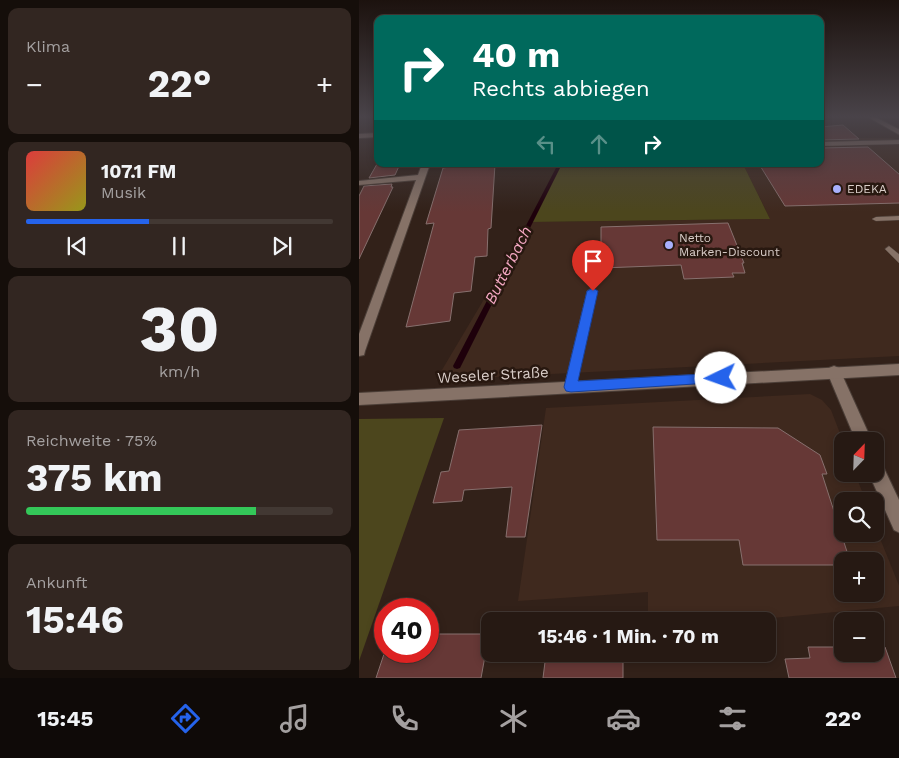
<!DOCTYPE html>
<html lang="de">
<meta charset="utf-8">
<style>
:root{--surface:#261913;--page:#322621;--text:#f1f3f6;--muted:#a4a0a0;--line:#423833;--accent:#2563eb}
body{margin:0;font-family:"Work Sans",sans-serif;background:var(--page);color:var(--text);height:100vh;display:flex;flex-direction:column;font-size:19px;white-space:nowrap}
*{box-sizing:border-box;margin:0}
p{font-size:16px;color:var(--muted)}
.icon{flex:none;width:28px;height:28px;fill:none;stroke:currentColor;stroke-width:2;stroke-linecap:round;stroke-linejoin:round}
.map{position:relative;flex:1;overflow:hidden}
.side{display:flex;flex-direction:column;gap:8px;padding:8px;background:#150e0a;width:359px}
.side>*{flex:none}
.hud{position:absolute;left:15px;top:15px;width:450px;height:152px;border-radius:10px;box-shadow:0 2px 8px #0003,0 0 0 1px var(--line);background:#00695c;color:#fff;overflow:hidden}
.needle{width:32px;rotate:23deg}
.controls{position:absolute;left:475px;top:432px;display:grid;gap:10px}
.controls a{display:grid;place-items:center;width:50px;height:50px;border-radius:10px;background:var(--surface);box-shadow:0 2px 8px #0003,0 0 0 1px var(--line);font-size:25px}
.speed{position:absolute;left:15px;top:598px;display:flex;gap:10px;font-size:25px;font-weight:700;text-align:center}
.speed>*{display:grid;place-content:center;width:65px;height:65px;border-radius:50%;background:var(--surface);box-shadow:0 2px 8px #0003,0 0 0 1px var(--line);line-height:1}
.speed .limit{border:8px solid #d22;background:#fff;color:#111}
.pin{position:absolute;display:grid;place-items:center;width:42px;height:42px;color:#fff;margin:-51px -21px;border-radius:50% 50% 50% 0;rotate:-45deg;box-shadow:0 0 5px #0007}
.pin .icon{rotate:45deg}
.me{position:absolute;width:55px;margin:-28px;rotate:267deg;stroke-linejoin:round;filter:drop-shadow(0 0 4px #0008)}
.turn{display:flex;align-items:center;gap:18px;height:105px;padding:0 15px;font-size:22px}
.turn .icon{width:65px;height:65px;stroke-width:2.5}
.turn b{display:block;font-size:35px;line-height:42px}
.lanes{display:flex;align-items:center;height:48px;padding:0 15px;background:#0003;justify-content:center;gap:25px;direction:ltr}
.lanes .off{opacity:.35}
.big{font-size:38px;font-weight:700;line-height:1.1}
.side .tile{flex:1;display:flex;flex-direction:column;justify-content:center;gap:8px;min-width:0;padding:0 18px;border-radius:10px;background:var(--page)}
.side .dial{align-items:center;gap:0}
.dial b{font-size:65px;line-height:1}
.song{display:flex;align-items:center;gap:15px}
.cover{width:60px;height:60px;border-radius:8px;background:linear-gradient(135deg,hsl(0 70% 55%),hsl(60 70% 35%))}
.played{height:5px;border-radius:2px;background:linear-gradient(90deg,var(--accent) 40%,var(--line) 40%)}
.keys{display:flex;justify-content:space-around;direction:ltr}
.heat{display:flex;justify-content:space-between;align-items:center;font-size:28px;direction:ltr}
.charge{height:8px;border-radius:4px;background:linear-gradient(90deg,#34c759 75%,var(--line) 0)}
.trip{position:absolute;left:122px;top:612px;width:295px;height:50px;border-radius:10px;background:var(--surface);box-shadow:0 2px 8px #0003,0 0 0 1px var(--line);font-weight:700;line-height:50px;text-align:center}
.menu{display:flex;height:80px;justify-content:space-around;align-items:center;background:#0f0a08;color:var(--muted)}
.menu .icon{width:35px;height:35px}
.menu .on{color:var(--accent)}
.menu b{font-size:22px;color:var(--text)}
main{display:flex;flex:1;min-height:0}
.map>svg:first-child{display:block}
.built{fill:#3f291e;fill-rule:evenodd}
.green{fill:#4c461d}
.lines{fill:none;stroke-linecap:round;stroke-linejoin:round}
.stream{fill:#1e000b;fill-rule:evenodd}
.building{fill:#663836;stroke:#87706e}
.lane-casing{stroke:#4b3e37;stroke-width:1}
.street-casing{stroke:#4b3e37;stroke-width:2}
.secondary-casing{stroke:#4b3e37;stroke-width:2}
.lane{fill:#867267;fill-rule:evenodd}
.street{fill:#867267;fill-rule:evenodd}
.secondary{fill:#867267;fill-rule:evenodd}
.route{fill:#2563eb;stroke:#184099}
.poi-dot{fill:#a8b0fc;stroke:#281810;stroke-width:2}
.labels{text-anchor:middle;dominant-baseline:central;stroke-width:5;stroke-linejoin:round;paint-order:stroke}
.far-poi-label{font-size:12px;fill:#dacec9;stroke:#281810;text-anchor:start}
.street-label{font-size:15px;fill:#dacec9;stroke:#281810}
.water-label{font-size:16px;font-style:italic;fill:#f6a9c4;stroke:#281810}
</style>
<main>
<section class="side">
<div class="tile"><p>Klima</p>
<div class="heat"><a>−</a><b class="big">22°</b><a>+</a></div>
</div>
<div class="tile">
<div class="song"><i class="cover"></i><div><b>107.1 FM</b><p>Musik</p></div></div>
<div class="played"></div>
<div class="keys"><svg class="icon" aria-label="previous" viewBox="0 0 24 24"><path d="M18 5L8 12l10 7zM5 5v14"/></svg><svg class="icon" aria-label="pause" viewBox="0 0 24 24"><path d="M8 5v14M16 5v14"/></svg><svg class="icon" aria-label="next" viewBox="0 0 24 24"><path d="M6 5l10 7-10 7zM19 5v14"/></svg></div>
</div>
<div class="tile dial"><b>30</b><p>km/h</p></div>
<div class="tile"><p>Reichweite · 75%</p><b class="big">375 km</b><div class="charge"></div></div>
<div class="tile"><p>Ankunft</p><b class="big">15:46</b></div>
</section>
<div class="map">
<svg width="541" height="678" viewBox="0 0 541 678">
<rect width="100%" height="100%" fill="#322119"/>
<g class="built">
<path d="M461 138H534L540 141V356L77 380 171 222 411 219 384 164H461Z"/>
<path d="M451 394 463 400 472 410 484 441V474H496L507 501H484V534H516V526L541 588 540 606 382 621H289V592L159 601 187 408ZM484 561H516V594H484Z"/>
</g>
<g class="green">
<path d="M202 164H384L411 219 171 222Z"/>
<path d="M85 418 0 661V419Z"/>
</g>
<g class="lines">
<path class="stream" d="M199 164H203L101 368 98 369 95 368 94 366Z"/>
</g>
<g class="building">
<path d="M484 125 500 139 461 140V127Z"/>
<path d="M509 147 541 175V203L426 206 400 164H461V148Z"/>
<path d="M18 164H41L36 175 10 178Z"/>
<path d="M112 164H136L132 228 129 229 128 256 116 257 112 291 95 293 91 321 47 327 75 223 67 224 84 168Z"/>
<path d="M33 184 32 187H34L0 259V196L5 186Z"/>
<path d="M369 223 385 263H383L386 273H373L375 277 325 279 322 265 242 268V227Z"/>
<path d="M183 425 166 537H147L153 487 105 490 103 501 74 503 82 472 90 471 100 430Z"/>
<path d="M294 427 419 428 461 455 468 474H463L491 561H484V565H384L380 540H298Z"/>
<path d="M69 634H130L122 678H17L26 651H69Z"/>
<path d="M449 647H484V654H516V647H526L537 678H430L426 659 451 658Z"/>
<path d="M187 654H264V678H184Z"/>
</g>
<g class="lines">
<g class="lane-casing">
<g id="lane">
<path d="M541 140V144L461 146V142Z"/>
<path d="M541 216V220L517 221 513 219 517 217Z"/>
<path d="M530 246 541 255V264L526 249Z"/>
<path d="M233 288 238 291 217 387 215 391 211 392 207 391 205 387 228 291Z"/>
</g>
</g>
<g class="street-casing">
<g id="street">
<path d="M19 133V137L0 138V134Z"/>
<path d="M63 164H71L6 351 5 355 0 356V334L57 180 0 185V181L59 175Z"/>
<path d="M475 366 480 368 513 441H497L468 372 470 368Z"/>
<path d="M516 460 522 462 541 502V533L535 530 510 474H516Z"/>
</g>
</g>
<g class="secondary-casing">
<g id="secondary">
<path d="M509 117H516L541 130V135Z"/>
<path d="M541 364V375L0 405V393Z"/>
</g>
</g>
<use href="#lane" class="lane"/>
<use href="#street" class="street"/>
<use href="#secondary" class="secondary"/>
</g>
<linearGradient id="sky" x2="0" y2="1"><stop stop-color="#1c120e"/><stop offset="0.55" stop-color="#494349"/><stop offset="1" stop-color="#494349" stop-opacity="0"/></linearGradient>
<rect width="541" height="212" fill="url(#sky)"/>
<path class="route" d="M234 288 239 291 219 381 362 373 366 375 368 378 366 382 212 392 207 391 205 387 228 291Z"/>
<g class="poi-dot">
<circle cx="478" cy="189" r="5"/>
<circle cx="310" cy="245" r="5"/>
</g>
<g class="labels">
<g class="far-poi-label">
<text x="488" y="189">EDEKA</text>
<text x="320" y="238">Netto<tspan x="320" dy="14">Marken-Discount</tspan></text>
</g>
<g class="street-label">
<text transform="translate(134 375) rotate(-3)">Weseler Straße</text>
</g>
<g class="water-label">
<text transform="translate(149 265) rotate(-63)">Butterbach</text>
</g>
</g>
</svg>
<div class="controls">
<a><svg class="needle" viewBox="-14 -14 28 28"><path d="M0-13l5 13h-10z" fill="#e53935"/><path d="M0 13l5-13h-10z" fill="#a4a0a0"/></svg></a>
<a><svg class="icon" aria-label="search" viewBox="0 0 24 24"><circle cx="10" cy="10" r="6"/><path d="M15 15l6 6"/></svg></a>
<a>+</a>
<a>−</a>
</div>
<div class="speed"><div class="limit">40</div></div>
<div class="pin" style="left:234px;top:291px;background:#d93025"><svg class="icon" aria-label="arrive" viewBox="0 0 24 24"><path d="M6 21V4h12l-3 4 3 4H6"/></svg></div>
<svg class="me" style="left:362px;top:378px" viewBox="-20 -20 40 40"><circle r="19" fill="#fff"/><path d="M0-13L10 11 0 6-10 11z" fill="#2563eb"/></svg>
<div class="trip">15:46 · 1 Min. · 70 m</div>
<div class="hud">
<div class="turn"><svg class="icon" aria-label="right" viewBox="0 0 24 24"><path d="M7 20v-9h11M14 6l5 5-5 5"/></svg><div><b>40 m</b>Rechts abbiegen</div></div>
<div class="lanes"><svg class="icon off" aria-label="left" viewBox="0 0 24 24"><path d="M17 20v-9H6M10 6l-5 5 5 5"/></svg><svg class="icon off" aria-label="ahead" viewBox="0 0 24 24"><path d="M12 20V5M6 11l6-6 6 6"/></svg><svg class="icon" aria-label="right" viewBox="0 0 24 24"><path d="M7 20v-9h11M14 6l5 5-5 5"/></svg></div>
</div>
</div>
</main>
<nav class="menu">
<b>15:45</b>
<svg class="icon on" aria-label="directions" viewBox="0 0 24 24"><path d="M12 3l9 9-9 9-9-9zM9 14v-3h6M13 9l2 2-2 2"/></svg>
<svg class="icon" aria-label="music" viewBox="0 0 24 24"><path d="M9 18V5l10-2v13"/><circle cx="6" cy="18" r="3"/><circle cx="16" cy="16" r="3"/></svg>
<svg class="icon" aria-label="phone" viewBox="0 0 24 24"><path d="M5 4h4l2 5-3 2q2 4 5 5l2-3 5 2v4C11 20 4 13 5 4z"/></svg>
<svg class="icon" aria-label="climate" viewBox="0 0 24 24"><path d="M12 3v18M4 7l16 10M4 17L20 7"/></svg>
<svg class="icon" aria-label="car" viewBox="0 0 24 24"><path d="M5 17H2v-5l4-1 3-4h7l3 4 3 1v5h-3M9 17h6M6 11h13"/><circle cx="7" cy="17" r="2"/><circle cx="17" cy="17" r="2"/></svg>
<svg class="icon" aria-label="filters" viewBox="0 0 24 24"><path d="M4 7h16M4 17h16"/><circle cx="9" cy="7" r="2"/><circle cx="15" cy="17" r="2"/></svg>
<b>22°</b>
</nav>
